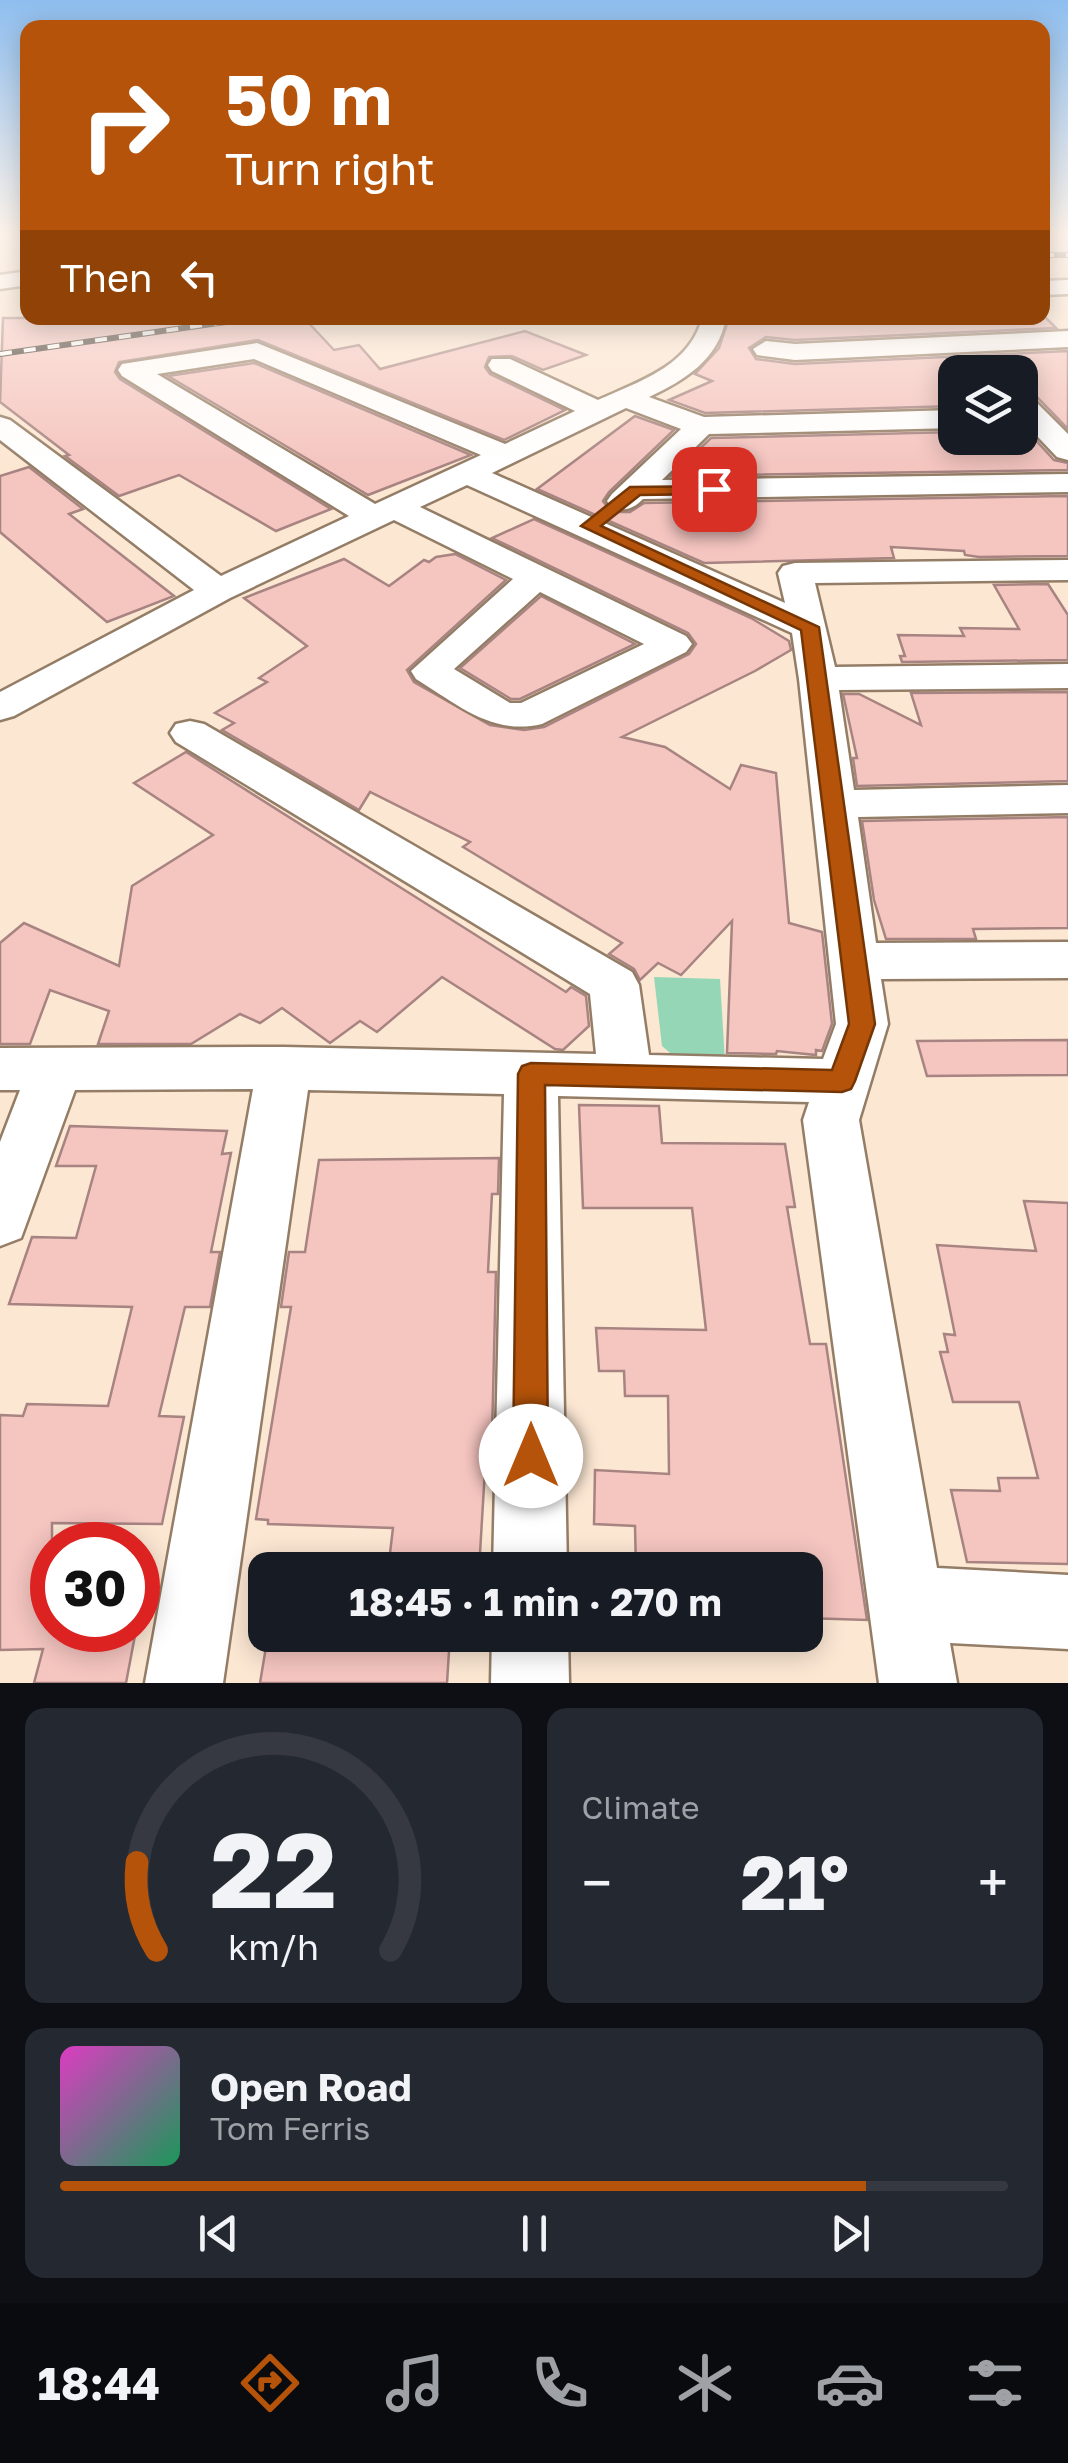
<!DOCTYPE html>
<meta charset="utf-8">
<style>
:root{--surface:#171b24;--page:#242831;--text:#f1f3f6;--muted:#9ea1a6;--line:#363941;--accent:#b45309}
body{margin:0;font-family:"Golos Text",sans-serif;background:var(--page);color:var(--text);height:100vh;display:flex;flex-direction:column;font-size:38px;white-space:nowrap}
*{box-sizing:border-box;margin:0}
p{font-size:32px;color:var(--muted)}
.icon{flex:none;width:55px;height:55px;fill:none;stroke:currentColor;stroke-width:2;stroke-linecap:round;stroke-linejoin:round}
.map{position:relative;height:1683px;overflow:hidden}
.drawer{display:flex;flex-direction:column;gap:25px;padding:25px;background:#0d0f14;flex:1}
.drawer>*{flex:none}
.hud{position:absolute;left:20px;top:20px;width:1030px;height:305px;border-radius:20px;box-shadow:0 5px 25px #0003;background:#b45309;color:#fff;overflow:hidden}
.buttons{position:absolute;left:938px;top:355px;display:grid;gap:20px}
.buttons a{display:grid;place-items:center;width:100px;height:100px;border-radius:20px;background:var(--surface);box-shadow:0 5px 25px #0003;font-size:50px}
.speed{position:absolute;left:30px;top:1522px;display:flex;gap:20px;font-size:50px;font-weight:700;text-align:center}
.speed>*{display:grid;place-content:center;width:130px;height:130px;border-radius:50%;background:var(--surface);box-shadow:0 5px 25px #0003;line-height:1}
.speed .limit{border:15px solid #d22;background:#fff;color:#111}
.pin{position:absolute;display:grid;place-items:center;width:85px;height:85px;color:#fff;margin:-42px;border-radius:20px;box-shadow:0 5px 15px #0006}
.me{position:absolute;width:110px;margin:-55px;rotate:0deg;stroke-linejoin:round;filter:drop-shadow(0 0 8px #0008)}
.turn{display:flex;align-items:center;gap:35px;height:210px;padding:0 40px;font-size:45px}
.turn .icon{width:130px;height:130px;stroke-width:2.5}
.turn b{display:block;font-size:70px;line-height:85px}
.then{display:flex;align-items:center;height:95px;padding:0 40px;background:#0003;gap:20px;font-size:38px}
.big{font-size:75px;font-weight:700;line-height:1.1}
.drawer .card{flex:1;display:flex;flex-direction:column;justify-content:center;gap:15px;min-width:0;padding:0 35px;border-radius:20px;background:var(--page)}
.drawer .dial{align-items:center;gap:0}
.dial svg{height:260px;overflow:visible;fill:none;stroke:var(--line);stroke-width:7;stroke-linecap:round;text-anchor:middle}
.dial text{fill:var(--text);stroke:none}
.song{display:flex;align-items:center;gap:30px}
.cover{width:120px;height:120px;border-radius:15px;background:linear-gradient(135deg,hsl(310 70% 55%),hsl(150 70% 35%))}
.played{height:10px;border-radius:5px;background:linear-gradient(90deg,var(--accent) 85%,var(--line) 85%)}
.keys{display:flex;justify-content:space-around;direction:ltr}
.heat{display:flex;justify-content:space-between;align-items:center;font-size:55px;direction:ltr}
.drawer .tiles{flex:1;display:grid;gap:25px;grid-template-columns:1fr 1fr}
.card:last-child{grid-column:span 2}
.trip{position:absolute;left:248px;top:1552px;width:575px;height:100px;border-radius:20px;background:var(--surface);box-shadow:0 5px 25px #0003;font-weight:700;line-height:100px;text-align:center}
.tab-bar{display:flex;height:160px;justify-content:space-around;align-items:center;background:#090b0e;color:var(--muted)}
.tab-bar .icon{width:70px;height:70px}
.tab-bar .on{color:var(--accent)}
.tab-bar b{font-size:45px;color:var(--text)}
.map>svg:first-child{display:block}
.green{fill:#95d6b7}
.building{fill:#f5c5c0;stroke:#a78481;stroke-width:2.5}
.lines{fill:none;stroke-linecap:round;stroke-linejoin:round}
.minor-casing{stroke:#947d66;stroke-width:5}
.minor{fill:#fff;fill-rule:evenodd}
.rail-casing{stroke:#382e25;stroke-width:6}
.rail{stroke:#fff;stroke-width:4;stroke-dasharray:12;stroke-linecap:butt}
.route{fill:#b45309;stroke:#753606;stroke-width:2.5}
</style>
<div class="map">
<svg width="1068" height="1683" viewBox="0 0 1068 1683">
<rect width="100%" height="100%" fill="#fce7d3"/>
<path class="green" d="M654 977 720 979 725 1062 676 1058 662 1046Z"/>
<g class="building">
<path d="M3 318H304L334 350 359 345 380 369 525 331 586 355 543 370 512 356 489 357 485 367 490 374 565 410 504 440 258 340 119 362 115 372 120 379 331 509 276 531 179 475 119 496 65 456 69 455 0 402Z"/>
<path d="M729 318H1046L1056 328 795 340 766 337 749 348 756 359 795 364 1068 351V429L1033 393 1020 390V372H955V406L705 413 669 400 712 381 695 374 719 348Z"/>
<path d="M254 363 471 455 368 495 168 376Z"/>
<path d="M635 416 674 430 609 492 603 501 611 512H630L644 503 1068 496V556L979 557 965 555 964 551 891 547 894 558 704 563 537 489Z"/>
<path d="M1020 423 1054 460 1068 463V470L671 476 711 438 955 432V438H1020Z"/>
<path d="M29 467 83 509 69 514 174 596 107 622 0 532V476Z"/>
<path d="M534 519 751 618 789 641 791 650 755 671 622 737 665 747 730 789 741 765 776 773 789 923 822 932 832 1024 822 1051 816 1050V1055L777 1051 776 1054 727 1053 732 921 681 975 658 963 640 980 634 969 609 954 622 943 463 847 470 842 370 792 359 810 222 730 234 723 215 713 267 682 259 678 307 646 244 598 344 559 389 586 424 560 429 562 436 557 455 554 506 580 407 670 414 682 490 725 524 730 544 727 689 654 696 644 688 633 492 538Z"/>
<path d="M1048 584 1068 615V660L902 662 900 656H905L898 635 964 636 960 628 1019 629 994 585Z"/>
<path d="M541 596 635 644 520 699H511L460 668Z"/>
<path d="M1068 692V781L857 786 853 758H857L843 694H859L921 725 911 693Z"/>
<path d="M186 752 566 992 571 987 586 996 589 1026 563 1050 555 1049 442 977 377 1032 360 1021 330 1043 282 1008 260 1023 240 1014 191 1044H98L109 1011 50 990 30 1044H0V943L24 923 119 966 132 886 213 835 134 783Z"/>
<path d="M1068 817V928L973 929 976 939H886L874 900 862 821Z"/>
<path d="M1068 1040V1075L927 1076 917 1041Z"/>
<path d="M579 1105 659 1106 662 1143 785 1144 795 1207H787L810 1344H826L867 1620 805 1618V1570H636L635 1526 594 1524 595 1470 669 1474 668 1396H625L624 1371H599L596 1328 706 1330 692 1208H583Z"/>
<path d="M70 1126 227 1131 222 1154 231 1153 211 1252H220L210 1307H185L159 1416 184 1417 162 1524 52 1523V1630H136L126 1683H34L43 1649 0 1650V1415L23 1416 27 1404 108 1406 132 1307 9 1304 32 1237 76 1238 96 1166H56Z"/>
<path d="M499 1158 498 1194H492L488 1272H496L492 1436H487L479 1570H388L393 1528 268 1524V1520L256 1519 291 1307H281L289 1252H305L319 1160Z"/>
<path d="M1024 1201 1068 1203V1564L967 1562 951 1490 1000 1491 998 1478H1038L1019 1402H953L940 1352H948L944 1334 955 1335 937 1245 1036 1251Z"/>
<path d="M268 1635H450L447 1683H260Z"/>
</g>
<g class="lines">
<g class="minor-casing">
<g id="minor">
<path d="M28 271V285L0 289V275Z"/>
<path d="M1068 280V294L1042 295V281Z"/>
<path d="M702 318H726C718 360 685 380 649 397L704 417 955 410V428L709 434 662 480 1068 474V492L643 499C633 509 626 511 612 508L607 501 612 494 681 429 626 408 492 473 785 603 778 573 783 566 795 563 1068 560V580L815 583 835 667 1068 664V688L839 690 854 790 1068 785V813L858 817 876 943 1068 942V978L881 979 888 1024 859 1120 937 1568 1068 1575V1649L950 1643 957 1683H879L803 1120 809 1102 558 1096 567 1570H493L504 1094 308 1090 223 1683H145L253 1089 75 1090 21 1238 0 1246V1142L20 1090H0V1048L284 1047 596 1054 590 994 176 742 170 733 176 724 190 721 204 724 632 972 639 985 649 1055 823 1059 836 1024 799 679 792 633 467 485 420 507 686 636 692 644 686 652 542 724C492 736 457 704 416 679L411 671 513 579 394 520 230 598 14 716 0 720V692L194 590 0 440V417L10 420 221 576 349 516 122 376 118 370 122 364 257 343 505 444 575 411 492 371 488 365 492 359H510L598 400C638 382 690 366 702 318ZM254 359 481 455 375 504 157 374ZM540 592 644 644 521 703H510L454 669Z"/>
<path d="M1068 331V347L795 360 757 355 753 349 766 341 795 344Z"/>
<path d="M1020 394 1030 396 1068 434V460L1057 457 1020 418Z"/>
<path d="M492 1635H568L569 1683H491Z"/>
</g>
</g>
<use href="#minor" class="minor"/>
<g class="rail-casing">
<g id="rail">
<path d="M1042 255H1068"/>
<path d="M0 354 254 318"/>
</g>
</g>
<use href="#rail" class="rail"/>
</g>
<linearGradient id="sky" x2="0" y2="1"><stop stop-color="#8ebeef"/><stop offset="0.5" stop-color="#fef4eb"/><stop offset="1" stop-color="#fef4eb" stop-opacity="0"/></linearGradient>
<rect width="1068" height="468" fill="url(#sky)"/>
<path class="route" d="M720 486V492L714 494 640 495 601 526 819 627 875 1024 855 1081 851 1089 842 1092 545 1085 548 1456 543 1468 531 1473 518 1468 513 1456 518 1074 522 1066 531 1063 832 1070 849 1024 801 630 581 526 630 487Z"/>
</svg>
<div class="buttons">
<a><svg class="icon" aria-label="layers" viewBox="0 0 24 24"><path d="M12 4l9 5-9 5-9-5zM3 14l9 5 9-5"/></svg></a>
</div>
<div class="speed"><div class="limit">30</div></div>
<div class="pin" style="left:714px;top:489px;background:#d93025"><svg class="icon" aria-label="arrive" viewBox="0 0 24 24"><path d="M6 21V4h12l-3 4 3 4H6"/></svg></div>
<svg class="me" style="left:531px;top:1456px" viewBox="-20 -20 40 40"><circle r="19" fill="#fff"/><path d="M0-13L10 11 0 6-10 11z" fill="#b45309"/></svg>
<div class="trip">18:45 · 1 min · 270 m</div>
<div class="hud">
<div class="turn"><svg class="icon" aria-label="right" viewBox="0 0 24 24"><path d="M7 20v-9h11M14 6l5 5-5 5"/></svg><div><b>50 m</b>Turn right</div></div>
<div class="then">Then<svg class="icon" aria-label="left" viewBox="0 0 24 24"><path d="M17 20v-9H6M10 6l-5 5 5 5"/></svg></div>
</div>
</div>
<section class="drawer">
<div class="tiles">
<div class="card dial"><svg viewBox="0 0 100 80">
<path d="M14 69A42 42 0 1 1 86 69"/>
<path d="M14 69A42 42 0 0 1 8 42" stroke="#b45309"/>
<text x="50" y="56" font-size="32" font-weight="700">22</text>
<text x="50" y="72" font-size="11">km/h</text>
</svg></div>
<div class="card"><p>Climate</p>
<div class="heat"><a>−</a><b class="big">21°</b><a>+</a></div>
</div>
<div class="card">
<div class="song"><i class="cover"></i><div><b>Open Road</b><p>Tom Ferris</p></div></div>
<div class="played"></div>
<div class="keys"><svg class="icon" aria-label="previous" viewBox="0 0 24 24"><path d="M18 5L8 12l10 7zM5 5v14"/></svg><svg class="icon" aria-label="pause" viewBox="0 0 24 24"><path d="M8 5v14M16 5v14"/></svg><svg class="icon" aria-label="next" viewBox="0 0 24 24"><path d="M6 5l10 7-10 7zM19 5v14"/></svg></div>
</div>
</div>
</section>
<nav class="tab-bar">
<b>18:44</b>
<svg class="icon on" aria-label="directions" viewBox="0 0 24 24"><path d="M12 3l9 9-9 9-9-9zM9 14v-3h6M13 9l2 2-2 2"/></svg>
<svg class="icon" aria-label="music" viewBox="0 0 24 24"><path d="M9 18V5l10-2v13"/><circle cx="6" cy="18" r="3"/><circle cx="16" cy="16" r="3"/></svg>
<svg class="icon" aria-label="phone" viewBox="0 0 24 24"><path d="M5 4h4l2 5-3 2q2 4 5 5l2-3 5 2v4C11 20 4 13 5 4z"/></svg>
<svg class="icon" aria-label="climate" viewBox="0 0 24 24"><path d="M12 3v18M4 7l16 10M4 17L20 7"/></svg>
<svg class="icon" aria-label="car" viewBox="0 0 24 24"><path d="M5 17H2v-5l4-1 3-4h7l3 4 3 1v5h-3M9 17h6M6 11h13"/><circle cx="7" cy="17" r="2"/><circle cx="17" cy="17" r="2"/></svg>
<svg class="icon" aria-label="filters" viewBox="0 0 24 24"><path d="M4 7h16M4 17h16"/><circle cx="9" cy="7" r="2"/><circle cx="15" cy="17" r="2"/></svg>
</nav>
